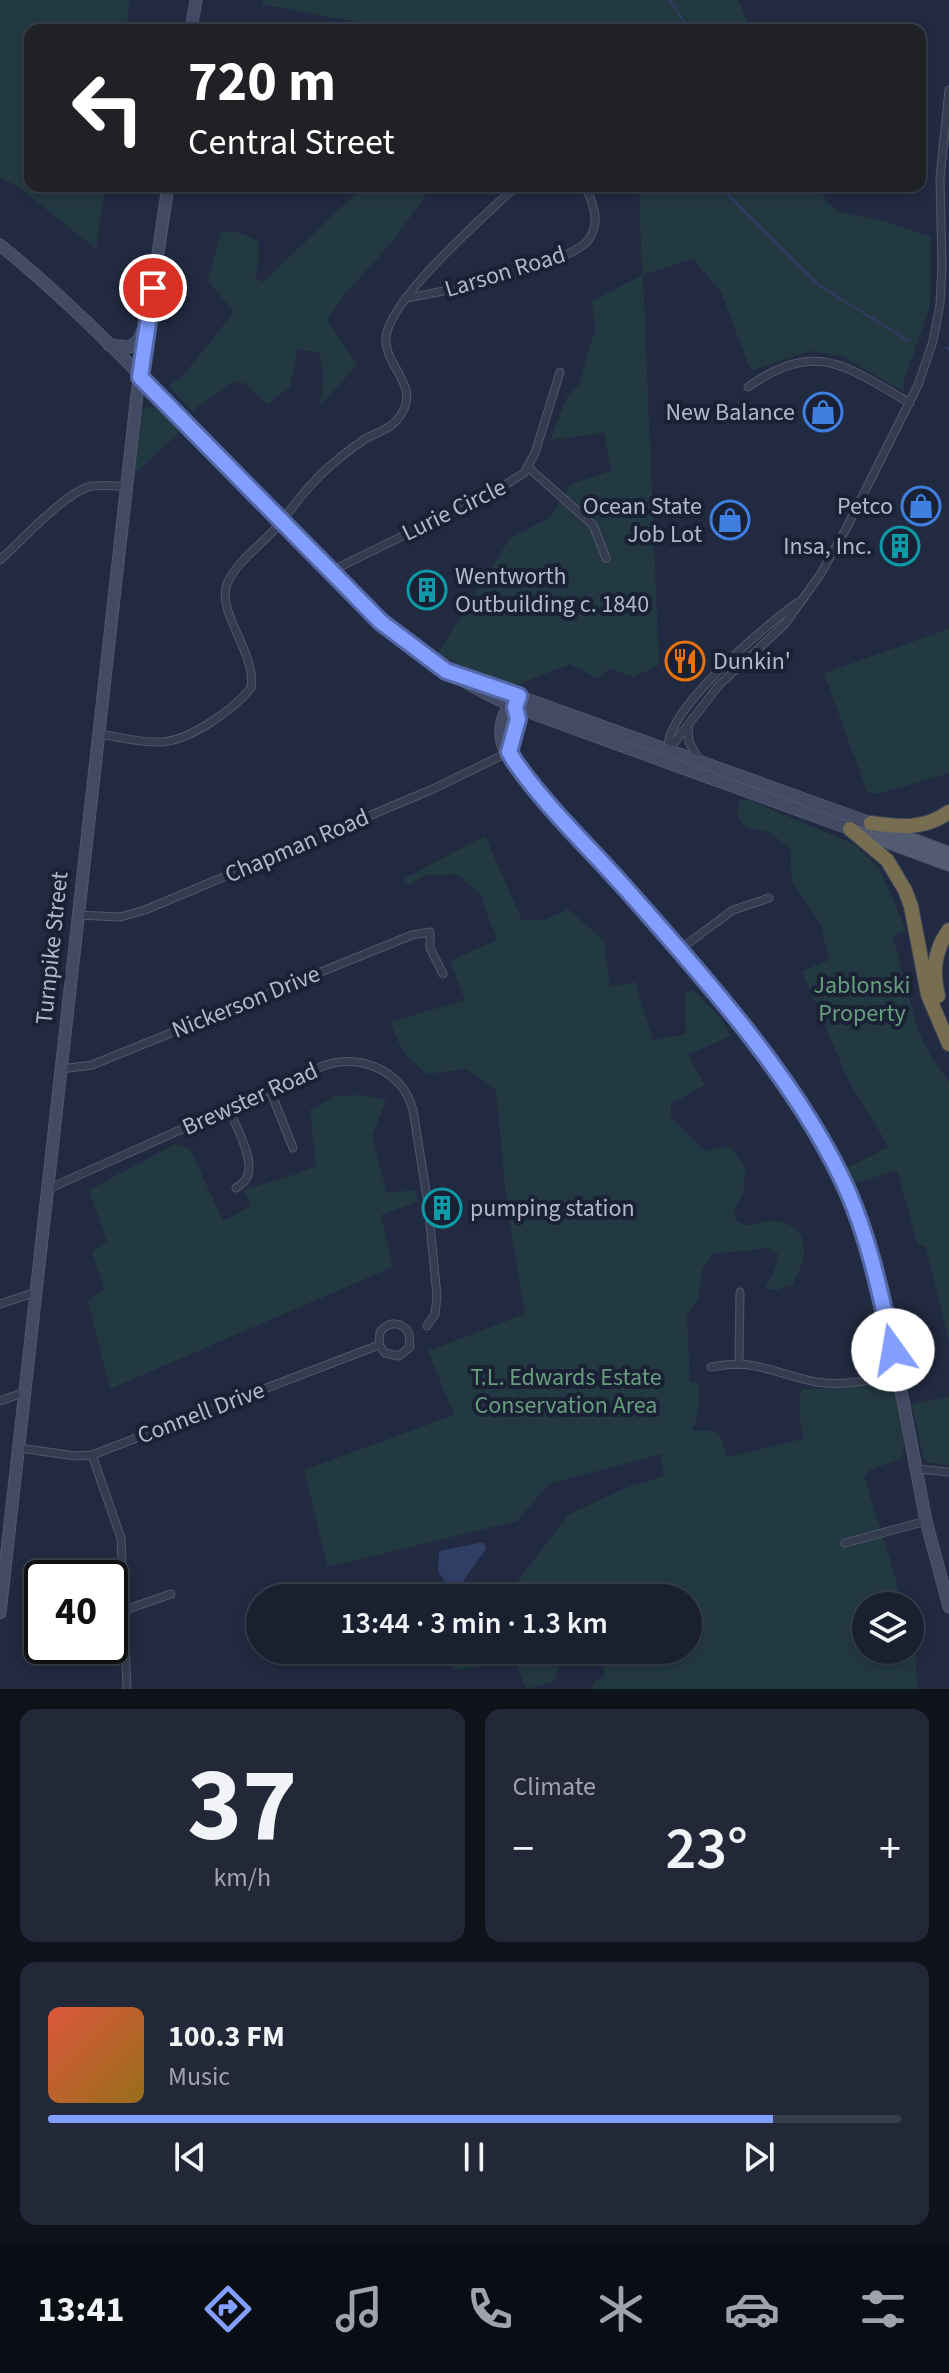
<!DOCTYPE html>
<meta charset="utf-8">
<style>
:root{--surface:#192030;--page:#222838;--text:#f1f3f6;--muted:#9fa3ab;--line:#373e4c;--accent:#829fff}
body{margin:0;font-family:"Source Sans 3",sans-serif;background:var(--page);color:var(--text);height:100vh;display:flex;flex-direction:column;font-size:30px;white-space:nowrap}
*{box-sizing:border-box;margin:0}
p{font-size:26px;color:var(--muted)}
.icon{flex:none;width:44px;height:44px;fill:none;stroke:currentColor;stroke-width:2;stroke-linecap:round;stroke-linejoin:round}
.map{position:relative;height:1689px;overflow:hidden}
.drawer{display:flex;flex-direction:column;gap:20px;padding:20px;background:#0e121a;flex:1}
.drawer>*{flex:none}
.banner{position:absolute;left:24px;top:24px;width:902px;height:168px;border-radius:16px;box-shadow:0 4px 12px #0003,0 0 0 2px var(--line);background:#202124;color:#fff;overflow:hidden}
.tools{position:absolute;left:852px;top:1592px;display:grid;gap:16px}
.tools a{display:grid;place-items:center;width:72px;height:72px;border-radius:50%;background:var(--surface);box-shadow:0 4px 12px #0003,0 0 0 2px var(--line);font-size:40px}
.speed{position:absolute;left:24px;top:1560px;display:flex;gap:16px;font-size:40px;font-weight:700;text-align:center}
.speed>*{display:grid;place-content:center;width:104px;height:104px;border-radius:50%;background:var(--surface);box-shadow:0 4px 12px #0003,0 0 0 2px var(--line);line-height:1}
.speed .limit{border:4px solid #111;border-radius:12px;background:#fff;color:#111}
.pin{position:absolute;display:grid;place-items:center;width:68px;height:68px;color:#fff;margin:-34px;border:4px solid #fff;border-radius:50%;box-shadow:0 2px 8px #0007}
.me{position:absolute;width:88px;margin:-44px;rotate:347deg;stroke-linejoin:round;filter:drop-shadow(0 0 6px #0008)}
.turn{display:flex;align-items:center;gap:28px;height:168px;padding:0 32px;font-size:36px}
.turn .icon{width:104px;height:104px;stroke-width:2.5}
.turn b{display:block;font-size:56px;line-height:68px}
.big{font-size:60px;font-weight:600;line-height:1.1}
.drawer .tile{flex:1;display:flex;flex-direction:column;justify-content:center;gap:12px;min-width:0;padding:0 28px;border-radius:16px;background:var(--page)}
.drawer .dial{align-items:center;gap:0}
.dial b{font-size:104px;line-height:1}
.song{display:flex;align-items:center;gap:24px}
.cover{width:96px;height:96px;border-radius:12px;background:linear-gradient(135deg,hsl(10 70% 55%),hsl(40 70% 35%))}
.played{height:8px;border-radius:4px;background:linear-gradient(90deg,var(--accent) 85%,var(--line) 85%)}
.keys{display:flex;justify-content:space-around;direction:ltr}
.heat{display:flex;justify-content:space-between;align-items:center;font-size:44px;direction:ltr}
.drawer .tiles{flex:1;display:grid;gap:20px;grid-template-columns:1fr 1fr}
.tile:last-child{grid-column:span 2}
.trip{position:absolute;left:246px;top:1584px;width:456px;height:80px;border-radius:40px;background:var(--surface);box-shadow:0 4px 12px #0003,0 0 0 2px var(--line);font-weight:600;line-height:80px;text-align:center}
.tab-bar{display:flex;height:128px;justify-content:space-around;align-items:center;background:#0a0d13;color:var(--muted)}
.tab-bar .icon{width:56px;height:56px}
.tab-bar .active{color:var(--accent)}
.tab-bar b{font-size:36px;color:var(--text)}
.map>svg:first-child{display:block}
.green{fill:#233941}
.water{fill:#303d65}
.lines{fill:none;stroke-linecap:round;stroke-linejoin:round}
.stream{stroke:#303d65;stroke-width:2}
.street-casing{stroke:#51576b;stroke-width:9}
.secondary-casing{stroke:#51576b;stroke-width:13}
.primary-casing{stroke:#3f4559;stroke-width:14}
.highway-casing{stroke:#3e4458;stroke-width:16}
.street{stroke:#363c50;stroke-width:7}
.secondary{stroke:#434a63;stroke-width:11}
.primary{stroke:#535b70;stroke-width:12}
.highway{stroke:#776e52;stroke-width:14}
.route-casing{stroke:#5467a6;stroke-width:20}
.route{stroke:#829fff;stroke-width:14}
.labels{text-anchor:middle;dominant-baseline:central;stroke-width:8;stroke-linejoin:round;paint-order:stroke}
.street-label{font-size:24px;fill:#b2b7cb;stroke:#1b2135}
.poi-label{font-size:24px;fill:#b2b7cb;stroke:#1b2135;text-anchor:end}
.park-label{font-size:24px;fill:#669e7c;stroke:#1b2135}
</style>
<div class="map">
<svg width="949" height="1689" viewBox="0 0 949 1689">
<rect width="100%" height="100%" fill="#212a40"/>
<g class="green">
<path d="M0 0H130L126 30H30V186H105L96 249 17 186 0 178Z"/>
<path d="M263 0H738L752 30H398L262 4Z"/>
<path d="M364 186H432L393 241 344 295 327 320 357 365 320 406 323 376 320 353 298 349 290 387 267 404 244 383 233 382 192 411 169 386 182 377 234 312 208 281 221 231 241 233 258 241V261L255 278 263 282Z"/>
<path d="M639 186H817L828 203 840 213 881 220 930 236V306L904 381V392L842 356 810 351 751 371 721 292 693 259 643 275 659 665 634 677 609 669 598 679 570 664 512 687 466 669 438 653 510 538 550 517 571 484 611 471 604 433 550 440 568 395 578 386 595 329 592 301 642 275Z"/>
<path d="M147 406 160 409 182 430 134 474 139 413Z"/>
<path d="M949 629V773L878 794 867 792 824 673Z"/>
<path d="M739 800H749L854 844 879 868 906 930 893 937 918 1031 931 1057 949 1082V1341L925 1245 918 1246 897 1170 853 1184 845 1169 889 1147 849 1082 802 971 829 960 821 925 792 882 790 848 769 832 746 828 737 816Z"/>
<path d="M485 836 522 920H544L568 909 604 941 610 987 635 982 653 1040 686 1034 685 994 693 990 722 1019 730 1036 688 1055 705 1085 671 1104V1117L704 1151 730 1146 746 1168 743 1194 734 1210 736 1221 748 1226C769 1218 801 1217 804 1248 806 1260 797 1275 792 1285L776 1290 765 1289 775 1269 778 1254 768 1248 713 1254 703 1268 698 1300 687 1315 690 1382H698C699 1400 700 1414 692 1430L714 1431 719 1434 727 1457 803 1439 799 1409 801 1390 857 1386 892 1380C899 1404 909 1434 901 1459L869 1470 864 1477 896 1579 901 1606H866V1650H910V1621C924 1641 911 1667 919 1689H592L594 1682 604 1676 605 1650H688V1598H505L568 1515 625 1488 664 1476 661 1454 549 1484 517 1521 328 1567 304 1470 454 1415 428 1351 525 1314 507 1207 496 1090 466 1069 426 1074 403 1052 390 1022 465 1000 450 961 497 940 480 894 457 874 426 875 408 885 403 879Z"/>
<path d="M361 1095 386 1100 372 1136 387 1193 416 1190 418 1202 381 1215 393 1267 110 1389 88 1301 104 1289 92 1252 107 1241 89 1190 175 1144 190 1149 223 1221 251 1206 244 1190 299 1173 316 1166 310 1110 335 1096Z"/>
<path d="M949 1397V1465L928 1462 923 1457 912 1404Z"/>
<path d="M465 1650H559L557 1676 554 1681 526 1689 516 1665 511 1660 466 1669H450Z"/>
</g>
<path class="water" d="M484 1542 486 1549 456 1591 452 1592 438 1571 439 1551Z"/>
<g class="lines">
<g class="stream">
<path d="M670 0 684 22 683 30"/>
<path d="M719 186 820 286 909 341"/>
<path d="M946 348 949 349"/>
</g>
<g class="street-casing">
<g id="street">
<path d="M407 298C440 293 573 264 589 239 601 222 593 203 585 186"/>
<path d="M748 387C817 339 845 366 910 403"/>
<path d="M529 468 593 525 606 558"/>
<path d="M0 560C21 541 63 495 88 487 100 484 115 486 127 487"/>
<path d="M329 572 497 490 524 473 535 453 560 372"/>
<path d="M688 725 689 742 700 761"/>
<path d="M99 734C119 737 141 743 161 742 189 741 233 710 251 688 257 654 216 612 227 584 236 562 260 546 275 529 294 506 312 480 336 461 345 453 355 446 365 439 377 432 392 429 400 416 422 385 383 366 386 337 390 298 485 216 516 186"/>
<path d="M668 749C665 710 765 626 797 603"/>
<path d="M667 752 719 685 784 625 820 575 847 527 918 385 933 341 940 304 942 266 940 178 949 90"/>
<path d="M78 915 120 917 145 910 433 789 509 752"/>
<path d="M679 950 733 910 769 898"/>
<path d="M61 1069 92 1065 412 935 430 932V948L443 974"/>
<path d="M270 1090 293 1148"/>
<path d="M228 1108C235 1124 257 1163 246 1179 244 1183 239 1185 236 1188"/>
<path d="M48 1189 323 1066C360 1053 402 1070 413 1110L428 1204 437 1296 435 1314 427 1326"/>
<path d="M0 1304 36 1292"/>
<path d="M739 1363 740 1292"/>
<path d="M711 1367C756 1358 775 1374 816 1382 841 1386 873 1381 897 1372"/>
<path d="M0 1401 25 1392"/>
<path d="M19 1448 76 1456 92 1455 379 1345 380 1332C389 1321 401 1321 409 1333L410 1347 399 1356 385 1353 379 1345"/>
<path d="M92 1455 121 1538 127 1689"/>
<path d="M917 1469 949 1472"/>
<path d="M845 1543 926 1521"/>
<path d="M125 1610 171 1594"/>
</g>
</g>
<g class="secondary-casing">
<g id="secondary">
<path d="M191 30 196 0"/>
<path d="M0 245C95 322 177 414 261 501 340 582 409 662 515 707L850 829"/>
<path d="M109 345 130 347 139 340 142 332"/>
<path d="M465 677 871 823"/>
<path d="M515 707 506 711C500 723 499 736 504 748L735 1018 796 1102 835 1164 857 1214 873 1269 903 1400 926 1521 949 1607"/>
<path d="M509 752 518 719 516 704"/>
<path d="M0 1613 137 394 168 186"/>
</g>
</g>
<g class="primary-casing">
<g id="primary">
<path d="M881 827 949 853"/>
<path d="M857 831 949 865"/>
</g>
</g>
<g class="highway-casing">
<g id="highway">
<path d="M871 823C900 827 924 830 949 812"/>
<path d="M850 829 887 860 905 890 911 906 928 995 949 1044"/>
<path d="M938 996C932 972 934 950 949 930"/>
</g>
</g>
<use href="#street" class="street"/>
<use href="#secondary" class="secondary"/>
<use href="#primary" class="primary"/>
<use href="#highway" class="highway"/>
</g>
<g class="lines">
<g class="route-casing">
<path id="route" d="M153 288 140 377 381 622 446 671 519 696 515 707 518 719 509 752 515 762C547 808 590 848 627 890 704 977 801 1085 848 1192 870 1242 881 1297 893 1350"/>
</g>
<use href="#route" class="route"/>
</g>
<defs>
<g id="shop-ring" transform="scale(2)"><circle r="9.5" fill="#1b2135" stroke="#3f7fe0" stroke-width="1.5"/><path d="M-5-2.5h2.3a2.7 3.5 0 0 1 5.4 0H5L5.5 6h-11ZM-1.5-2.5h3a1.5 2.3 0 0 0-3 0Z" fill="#3f7fe0"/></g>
<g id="building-ring" transform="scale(2)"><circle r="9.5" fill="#1b2135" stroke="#0f9aa8" stroke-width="1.5"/><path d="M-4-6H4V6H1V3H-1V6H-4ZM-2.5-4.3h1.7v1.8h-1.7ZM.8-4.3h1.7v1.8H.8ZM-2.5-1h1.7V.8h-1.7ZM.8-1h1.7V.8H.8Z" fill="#0f9aa8"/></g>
<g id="restaurant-ring" transform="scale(2)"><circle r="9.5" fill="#1b2135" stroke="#e8710a" stroke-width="1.5"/><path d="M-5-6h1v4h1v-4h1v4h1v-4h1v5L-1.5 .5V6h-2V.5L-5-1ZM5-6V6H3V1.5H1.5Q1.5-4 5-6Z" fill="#e8710a"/></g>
</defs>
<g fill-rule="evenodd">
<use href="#shop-ring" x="823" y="412"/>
<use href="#shop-ring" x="921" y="506"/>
<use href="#shop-ring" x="730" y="520"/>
<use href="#building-ring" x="900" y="546"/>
<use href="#building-ring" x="427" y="590"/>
<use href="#restaurant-ring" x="685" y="661"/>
<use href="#building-ring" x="442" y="1208"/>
</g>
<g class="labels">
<g class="street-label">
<text transform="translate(505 272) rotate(-17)">Larson Road</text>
<text transform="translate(454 510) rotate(-26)">Lurie Circle</text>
<text transform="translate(297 846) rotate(-23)">Chapman Road</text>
<text transform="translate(52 948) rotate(-84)">Turnpike Street</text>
<text transform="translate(246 1002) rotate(-22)">Nickerson Drive</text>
<text transform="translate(250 1099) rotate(-24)">Brewster Road</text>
<text transform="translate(201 1413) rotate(-21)">Connell Drive</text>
</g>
<g class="poi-label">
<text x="795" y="412">New Balance</text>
<text x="702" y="506">Ocean State<tspan x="702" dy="28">Job Lot</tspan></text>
<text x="893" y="506">Petco</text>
<text x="872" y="546">Insa, Inc.</text>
<text x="455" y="576" text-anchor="start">Wentworth<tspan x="455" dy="28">Outbuilding c. 1840</tspan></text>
<text x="713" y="661" text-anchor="start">Dunkin'</text>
<text x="470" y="1208" text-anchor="start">pumping station</text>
</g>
<g class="park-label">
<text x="862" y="985">Jablonski<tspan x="862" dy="28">Property</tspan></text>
<text x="566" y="1377">T.L. Edwards Estate<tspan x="566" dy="28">Conservation Area</tspan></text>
</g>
</g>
</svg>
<div class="tools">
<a><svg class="icon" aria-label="layers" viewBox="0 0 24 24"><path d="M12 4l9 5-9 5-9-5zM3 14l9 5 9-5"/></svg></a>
</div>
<div class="speed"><div class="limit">40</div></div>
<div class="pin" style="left:153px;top:288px;background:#d93025"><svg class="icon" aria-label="arrive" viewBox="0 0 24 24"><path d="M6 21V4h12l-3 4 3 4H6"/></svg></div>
<svg class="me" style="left:893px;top:1350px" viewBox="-20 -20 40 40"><circle r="19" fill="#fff"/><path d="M0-13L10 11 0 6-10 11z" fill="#829fff"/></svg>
<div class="trip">13:44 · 3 min · 1.3 km</div>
<div class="banner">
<div class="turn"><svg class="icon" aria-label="left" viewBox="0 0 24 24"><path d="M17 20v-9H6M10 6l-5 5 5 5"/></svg><div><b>720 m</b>Central Street</div></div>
</div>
</div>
<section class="drawer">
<div class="tiles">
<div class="tile dial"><b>37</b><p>km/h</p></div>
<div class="tile"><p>Climate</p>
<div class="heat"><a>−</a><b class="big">23°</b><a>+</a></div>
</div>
<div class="tile">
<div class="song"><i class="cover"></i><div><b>100.3 FM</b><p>Music</p></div></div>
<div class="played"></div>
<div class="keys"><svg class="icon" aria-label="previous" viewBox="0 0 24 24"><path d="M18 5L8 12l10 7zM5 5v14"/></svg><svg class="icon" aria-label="pause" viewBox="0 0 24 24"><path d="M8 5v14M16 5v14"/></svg><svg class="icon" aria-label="next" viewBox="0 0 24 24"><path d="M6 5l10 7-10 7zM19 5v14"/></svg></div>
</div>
</div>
</section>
<nav class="tab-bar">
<b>13:41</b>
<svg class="icon active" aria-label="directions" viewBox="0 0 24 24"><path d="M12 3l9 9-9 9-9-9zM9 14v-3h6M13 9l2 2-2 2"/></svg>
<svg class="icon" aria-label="music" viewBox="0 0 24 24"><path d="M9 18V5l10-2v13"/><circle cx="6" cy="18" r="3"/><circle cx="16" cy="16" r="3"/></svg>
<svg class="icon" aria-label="phone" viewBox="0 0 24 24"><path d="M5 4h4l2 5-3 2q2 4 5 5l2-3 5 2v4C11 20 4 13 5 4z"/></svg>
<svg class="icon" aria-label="climate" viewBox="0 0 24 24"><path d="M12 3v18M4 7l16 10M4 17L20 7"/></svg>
<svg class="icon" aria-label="car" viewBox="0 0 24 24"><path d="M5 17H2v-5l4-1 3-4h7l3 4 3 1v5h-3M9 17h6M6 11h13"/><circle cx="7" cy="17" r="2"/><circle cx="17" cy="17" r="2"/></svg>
<svg class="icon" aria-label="filters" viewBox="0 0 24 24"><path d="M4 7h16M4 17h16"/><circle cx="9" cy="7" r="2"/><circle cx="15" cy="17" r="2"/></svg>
</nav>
